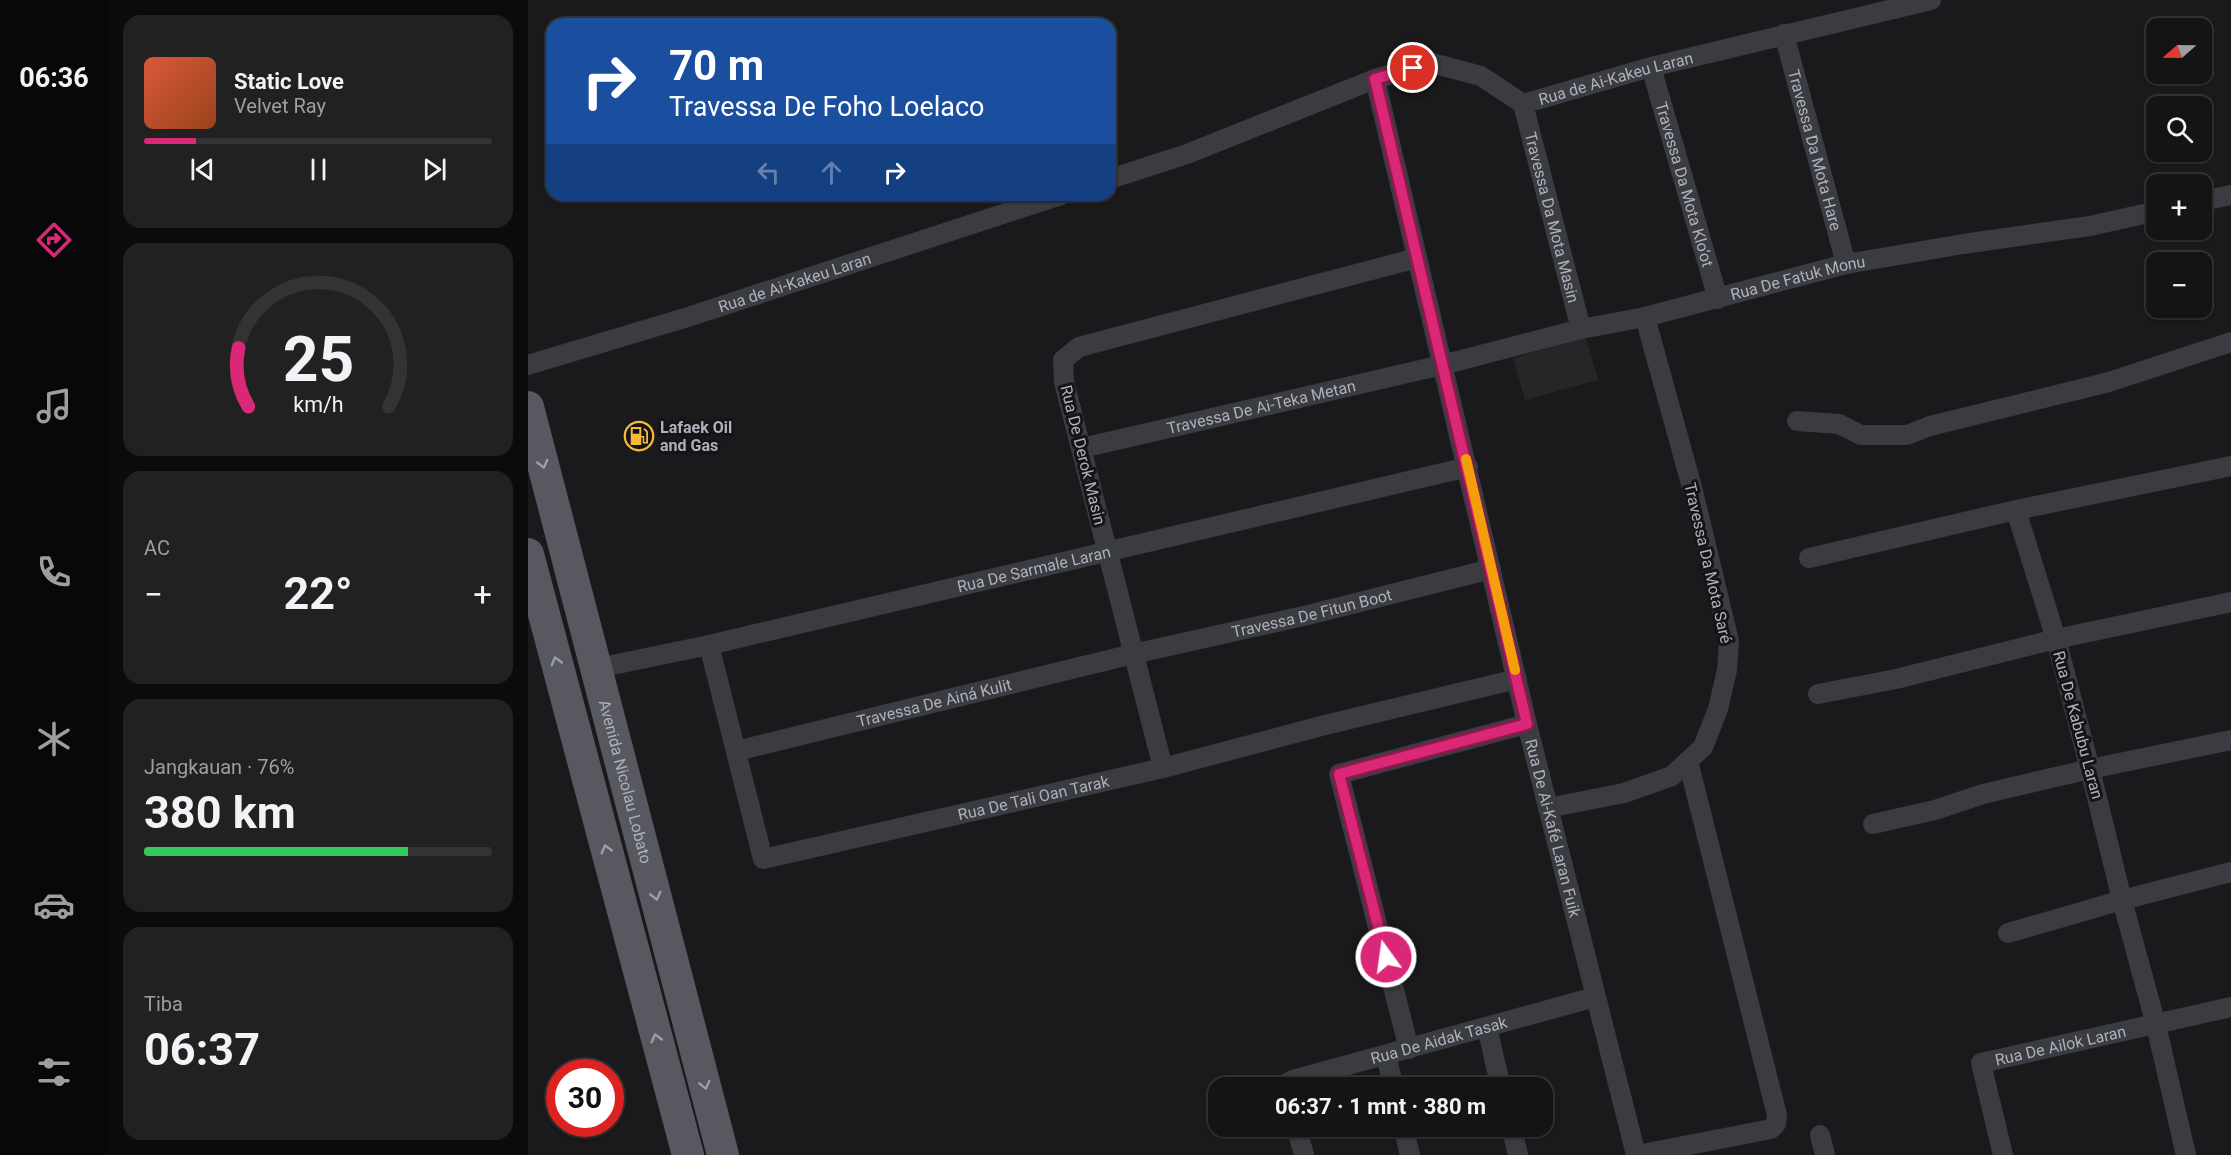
<!DOCTYPE html>
<html lang="id">
<meta charset="utf-8">
<style>
:root{--surface:#141415;--page:#212122;--text:#f1f3f6;--muted:#9d9ea0;--line:#333334;--accent:#db2777}
body{margin:0;font-family:Roboto,sans-serif;background:var(--page);color:var(--text);height:100vh;display:flex;flex-direction:column;font-size:22px;white-space:nowrap}
*{box-sizing:border-box;margin:0}
p{font-size:20px;color:var(--muted)}
.icon{flex:none;width:33px;height:33px;fill:none;stroke:currentColor;stroke-width:2;stroke-linecap:round;stroke-linejoin:round}
.map{position:relative;flex:1;overflow:hidden}
.panel{display:flex;flex-direction:column;gap:15px;padding:15px;background:#0b0b0c;width:420px}
.panel>*{flex:none}
.guide{position:absolute;left:18px;top:18px;width:570px;height:183px;border-radius:18px;box-shadow:0 2px 4px #0004,0 0 0 2px var(--line);background:#1a4fa0;color:#fff;overflow:hidden}
.needle{width:39px;rotate:250deg}
.tools{position:absolute;left:1618px;top:18px;display:grid;gap:12px}
.tools a{display:grid;place-items:center;width:66px;height:66px;border-radius:12px;background:var(--surface);box-shadow:0 2px 4px #0004,0 0 0 2px var(--line);font-size:30px}
.speed{position:absolute;left:18px;top:1059px;display:flex;gap:12px;font-size:30px;font-weight:700;text-align:center}
.speed>*{display:grid;place-content:center;width:78px;height:78px;border-radius:50%;background:var(--surface);box-shadow:0 2px 4px #0004,0 0 0 2px var(--line);line-height:1}
.speed .limit{border:9px solid #d22;background:#fff;color:#111}
.pin{position:absolute;display:grid;place-items:center;width:51px;height:51px;color:#fff;margin:-26px;border:3px solid #fff;border-radius:50%;box-shadow:0 2px 6px #0007}
.me{position:absolute;width:66px;margin:-33px;rotate:346deg;stroke-linejoin:round;filter:drop-shadow(0 0 4px #0008)}
.turn{display:flex;align-items:center;gap:21px;height:126px;padding:0 24px;font-size:27px}
.turn .icon{width:78px;height:78px;stroke-width:2.5}
.turn b{display:block;font-size:42px;line-height:51px}
.lanes{display:flex;align-items:center;height:57px;padding:0 24px;background:#0003;justify-content:center;gap:30px;direction:ltr}
.lanes .off{opacity:.35}
.big{font-size:45px;font-weight:700;line-height:1.1}
.panel .widget{flex:1;display:flex;flex-direction:column;justify-content:center;gap:9px;min-width:0;padding:0 21px;border-radius:18px;background:var(--page)}
.panel .dial{align-items:center;gap:0}
.dial svg{height:156px;overflow:visible;fill:none;stroke:var(--line);stroke-width:7;stroke-linecap:round;text-anchor:middle}
.dial text{fill:var(--text);stroke:none}
.song{display:flex;align-items:center;gap:18px}
.cover{width:72px;height:72px;border-radius:9px;background:linear-gradient(135deg,hsl(10 70% 55%),hsl(20 70% 35%))}
.played{height:6px;border-radius:3px;background:linear-gradient(90deg,var(--accent) 15%,var(--line) 15%)}
.keys{display:flex;justify-content:space-around;direction:ltr}
.heat{display:flex;justify-content:space-between;align-items:center;font-size:33px;direction:ltr}
.charge{height:9px;border-radius:4px;background:linear-gradient(90deg,#34c759 76%,var(--line) 0)}
.trip{position:absolute;left:680px;top:1077px;width:345px;height:60px;border-radius:18px;background:var(--surface);box-shadow:0 2px 4px #0004,0 0 0 2px var(--line);font-weight:700;line-height:60px;text-align:center}
main{display:flex;flex:1;min-height:0}
.dock{display:flex;flex-direction:column;width:108px;justify-content:space-around;align-items:center;background:#080808;color:var(--muted)}
.dock .icon{width:42px;height:42px}
.dock .on{color:var(--accent)}
.dock b{font-size:27px;color:var(--text)}
.map>svg:first-child{display:block}
.built{fill:#262629}
.lines{fill:none;stroke-linecap:round;stroke-linejoin:round}
.street{stroke:#3b3c41;stroke-width:20}
.primary{stroke:#575860;stroke-width:32}
.oneway{stroke:#9b9faa}
.route-casing{stroke:#8e194d;stroke-width:15}
.route{stroke:#db2777;stroke-width:10}
.slow{stroke:#f59e0b;stroke-width:10}
.labels{text-anchor:middle;dominant-baseline:central;stroke-width:6;stroke-linejoin:round;paint-order:stroke}
.street-label{font-size:16px;fill:#acb1bc;stroke:#151517}
.poi-label{font-size:16px;font-weight:bold;fill:#acb1bc;stroke:#151517;text-anchor:start}
</style>
<main>
<nav class="dock">
<b>06:36</b>
<svg class="icon on" aria-label="directions" viewBox="0 0 24 24"><path d="M12 3l9 9-9 9-9-9zM9 14v-3h6M13 9l2 2-2 2"/></svg>
<svg class="icon" aria-label="music" viewBox="0 0 24 24"><path d="M9 18V5l10-2v13"/><circle cx="6" cy="18" r="3"/><circle cx="16" cy="16" r="3"/></svg>
<svg class="icon" aria-label="phone" viewBox="0 0 24 24"><path d="M5 4h4l2 5-3 2q2 4 5 5l2-3 5 2v4C11 20 4 13 5 4z"/></svg>
<svg class="icon" aria-label="climate" viewBox="0 0 24 24"><path d="M12 3v18M4 7l16 10M4 17L20 7"/></svg>
<svg class="icon" aria-label="car" viewBox="0 0 24 24"><path d="M5 17H2v-5l4-1 3-4h7l3 4 3 1v5h-3M9 17h6M6 11h13"/><circle cx="7" cy="17" r="2"/><circle cx="17" cy="17" r="2"/></svg>
<svg class="icon" aria-label="filters" viewBox="0 0 24 24"><path d="M4 7h16M4 17h16"/><circle cx="9" cy="7" r="2"/><circle cx="15" cy="17" r="2"/></svg>
</nav>
<section class="panel">
<div class="widget">
<div class="song"><i class="cover"></i><div><b>Static Love</b><p>Velvet Ray</p></div></div>
<div class="played"></div>
<div class="keys"><svg class="icon" aria-label="previous" viewBox="0 0 24 24"><path d="M18 5L8 12l10 7zM5 5v14"/></svg><svg class="icon" aria-label="pause" viewBox="0 0 24 24"><path d="M8 5v14M16 5v14"/></svg><svg class="icon" aria-label="next" viewBox="0 0 24 24"><path d="M6 5l10 7-10 7zM19 5v14"/></svg></div>
</div>
<div class="widget dial"><svg viewBox="0 0 100 80">
<path d="M14 69A42 42 0 1 1 86 69"/>
<path d="M14 69A42 42 0 0 1 9 39" stroke="#db2777"/>
<text x="50" y="56" font-size="32" font-weight="700">25</text>
<text x="50" y="72" font-size="11">km/h</text>
</svg></div>
<div class="widget"><p>AC</p>
<div class="heat"><a>−</a><b class="big">22°</b><a>+</a></div>
</div>
<div class="widget"><p>Jangkauan · 76%</p><b class="big">380 km</b><div class="charge"></div></div>
<div class="widget"><p>Tiba</p><b class="big">06:37</b></div>
</section>
<div class="map">
<svg width="1703" height="1155" viewBox="0 0 1703 1155">
<rect width="100%" height="100%" fill="#1a1a1c"/>
<path class="built" d="M1058 338 1070 380 997 400 985 358Z"/>
<g class="lines">
<g class="street">
<path id="s1" d="M1256 34 1318 264"/>
<path id="s2" d="M1123 67 1190 299"/>
<path id="s3" d="M847 79 999 724 1108 1155"/>
<path id="s4" d="M995 104 1053 329"/>
<path id="s5" d="M582 179 659 154 847 79 904 63 953 76 995 104 1123 67 1403 0"/>
<path d="M1674 201 1703 195"/>
<path id="s6" d="M0 365 160 317 533 195"/>
<path d="M1269 421 1311 424 1333 435H1379L1402 426 1581 382 1703 342"/>
<path id="s7" d="M554 448 914 365 1053 329 1117 317 1318 264 1435 244 1562 226 1629 211"/>
<path d="M1281 558 1488 510"/>
<path id="s8" d="M181 645 235 859 635 768 797 725 989 679"/>
<path id="s9" d="M70 668 181 645 940 467"/>
<path d="M1290 694 1368 679 1528 639 1703 602"/>
<path id="s10" d="M208 751 605 654 784 614 963 569"/>
<path d="M635 768 536 382 535 360 551 347 889 258"/>
<path d="M1020 808 1096 793 1144 776 1175 747 1190 709 1199 670 1201 641 1165 491 1117 317"/>
<path d="M1345 824 1407 810 1455 794 1562 769 1703 740"/>
<path d="M1480 933 1594 900 1703 872"/>
<path d="M959 1027 973 1088"/>
<path d="M881 1049 811 774 999 724"/>
<path d="M858 1055 866 1088"/>
<path id="s11" d="M759 1088 761 1082 765 1080 1067 997"/>
<path d="M768 1126 776 1155"/>
<path d="M875 1126 882 1155"/>
<path d="M983 1126 990 1155"/>
<path d="M1292 1135 1297 1155"/>
<path d="M1109 1155 1243 1129 1248 1124 1249 1115 1160 761"/>
<path id="s12" d="M1475 1155 1453 1063 1703 1007"/>
<path d="M1658 1155 1628 1025 1594 900 1562 769 1528 639 1488 510 1703 466"/>
</g>
<g class="primary">
<path id="s13" d="M0 407 195 1155"/>
<path d="M0 554 160 1155"/>
</g>
</g>
<defs><path id="oneway-chevron" d="M-2-3.5L2.5 0L-2 3.5" fill="none" stroke-width="1.6" stroke-linecap="round" stroke-linejoin="round" transform="scale(1.5)"/></defs>
<g class="oneway">
<use href="#oneway-chevron" transform="translate(15 464) rotate(75)"/>
<use href="#oneway-chevron" transform="translate(28 661) rotate(-105)"/>
<use href="#oneway-chevron" transform="translate(78 849) rotate(-105)"/>
<use href="#oneway-chevron" transform="translate(128 896) rotate(76)"/>
<use href="#oneway-chevron" transform="translate(128 1038) rotate(-105)"/>
<use href="#oneway-chevron" transform="translate(177 1085) rotate(76)"/>
</g>
<g class="lines">
<g class="route-casing">
<path id="route" d="M858 957 811 774 999 724 847 79 885 68"/>
</g>
<use href="#route" class="route"/>
<path class="slow" d="M938 459 987 670"/>
</g>
<defs>
<g id="fuel-ring" transform="scale(1.5)"><circle r="9.5" fill="#151517" stroke="#f6bc38" stroke-width="1.5"/><path d="M-5.5-6h7V0h2V4h1.3V-2.5L3-4.5l.8-.8L6-3V5H2.5V1h-1V6h-7ZM-4.2-4.7v3.2H.2V-4.7Z" fill="#f6bc38"/></g>
</defs>
<g fill-rule="evenodd">
<use href="#fuel-ring" x="111" y="436"/>
</g>
<g class="labels">
<g class="street-label">
<text stroke="none"><textPath href="#s5" startOffset="540">Rua de Ai-Kakeu Laran</textPath></text>
<text stroke="none"><textPath href="#s1" startOffset="120">Travessa Da Mota Hare</textPath></text>
<text stroke="none"><textPath href="#s2" startOffset="122">Travessa Da Mota Klo’ot</textPath></text>
<text stroke="none"><textPath href="#s4" startOffset="117">Travessa Da Mota Masin</textPath></text>
<text stroke="none"><textPath href="#s7" startOffset="736">Rua De Fatuk Monu</textPath></text>
<text stroke="none"><textPath href="#s6" startOffset="279">Rua de Ai-Kakeu Laran</textPath></text>
<text stroke="none"><textPath href="#s7" startOffset="184">Travessa De Ai-Teka Metan</textPath></text>
<text transform="translate(555 455) rotate(76)">Rua De Derok Masin</text>
<text transform="translate(1180 563) rotate(77)">Travessa Da Mota Saré</text>
<text stroke="none"><textPath href="#s9" startOffset="447">Rua De Sarmale Laran</textPath></text>
<text stroke="none"><textPath href="#s10" startOffset="592">Travessa De Fitun Boot</textPath></text>
<text stroke="none"><textPath href="#s10" startOffset="204">Travessa De Ainá Kulit</textPath></text>
<text transform="translate(1550 725) rotate(75)">Rua De Kabubu Laran</text>
<text stroke="none"><textPath href="#s13" startOffset="387">Avenida Nicolau Lobato</textPath></text>
<text stroke="none"><textPath href="#s8" startOffset="498">Rua De Tali Oan Tarak</textPath></text>
<text stroke="none"><textPath href="#s3" startOffset="770">Rua De Ai-Kafé Laran Fuik</textPath></text>
<text stroke="none"><textPath href="#s11" startOffset="162">Rua De Aidak Tasak</textPath></text>
<text stroke="none"><textPath href="#s12" startOffset="176">Rua De Ailok Laran</textPath></text>
</g>
<g class="poi-label">
<text x="132" y="427">Lafaek Oil<tspan x="132" dy="18">and Gas</tspan></text>
</g>
</g>
</svg>
<div class="tools">
<a><svg class="needle" viewBox="-14 -14 28 28"><path d="M0-13l5 13h-10z" fill="#e53935"/><path d="M0 13l5-13h-10z" fill="#9d9ea0"/></svg></a>
<a><svg class="icon" aria-label="search" viewBox="0 0 24 24"><circle cx="10" cy="10" r="6"/><path d="M15 15l6 6"/></svg></a>
<a>+</a>
<a>−</a>
</div>
<div class="speed"><div class="limit">30</div></div>
<div class="pin" style="left:885px;top:68px;background:#d93025"><svg class="icon" aria-label="arrive" viewBox="0 0 24 24"><path d="M6 21V4h12l-3 4 3 4H6"/></svg></div>
<svg class="me" style="left:858px;top:957px" viewBox="-20 -20 40 40"><circle r="17" fill="#db2777" stroke="#fff" stroke-width="3"/><path d="M0-11L8 9 0 5-8 9z" fill="#fff"/></svg>
<div class="trip">06:37 · 1 mnt · 380 m</div>
<div class="guide">
<div class="turn"><svg class="icon" aria-label="right" viewBox="0 0 24 24"><path d="M7 20v-9h11M14 6l5 5-5 5"/></svg><div><b>70 m</b>Travessa De Foho Loelaco</div></div>
<div class="lanes"><svg class="icon off" aria-label="left" viewBox="0 0 24 24"><path d="M17 20v-9H6M10 6l-5 5 5 5"/></svg><svg class="icon off" aria-label="ahead" viewBox="0 0 24 24"><path d="M12 20V5M6 11l6-6 6 6"/></svg><svg class="icon" aria-label="right" viewBox="0 0 24 24"><path d="M7 20v-9h11M14 6l5 5-5 5"/></svg></div>
</div>
</div>
</main>
